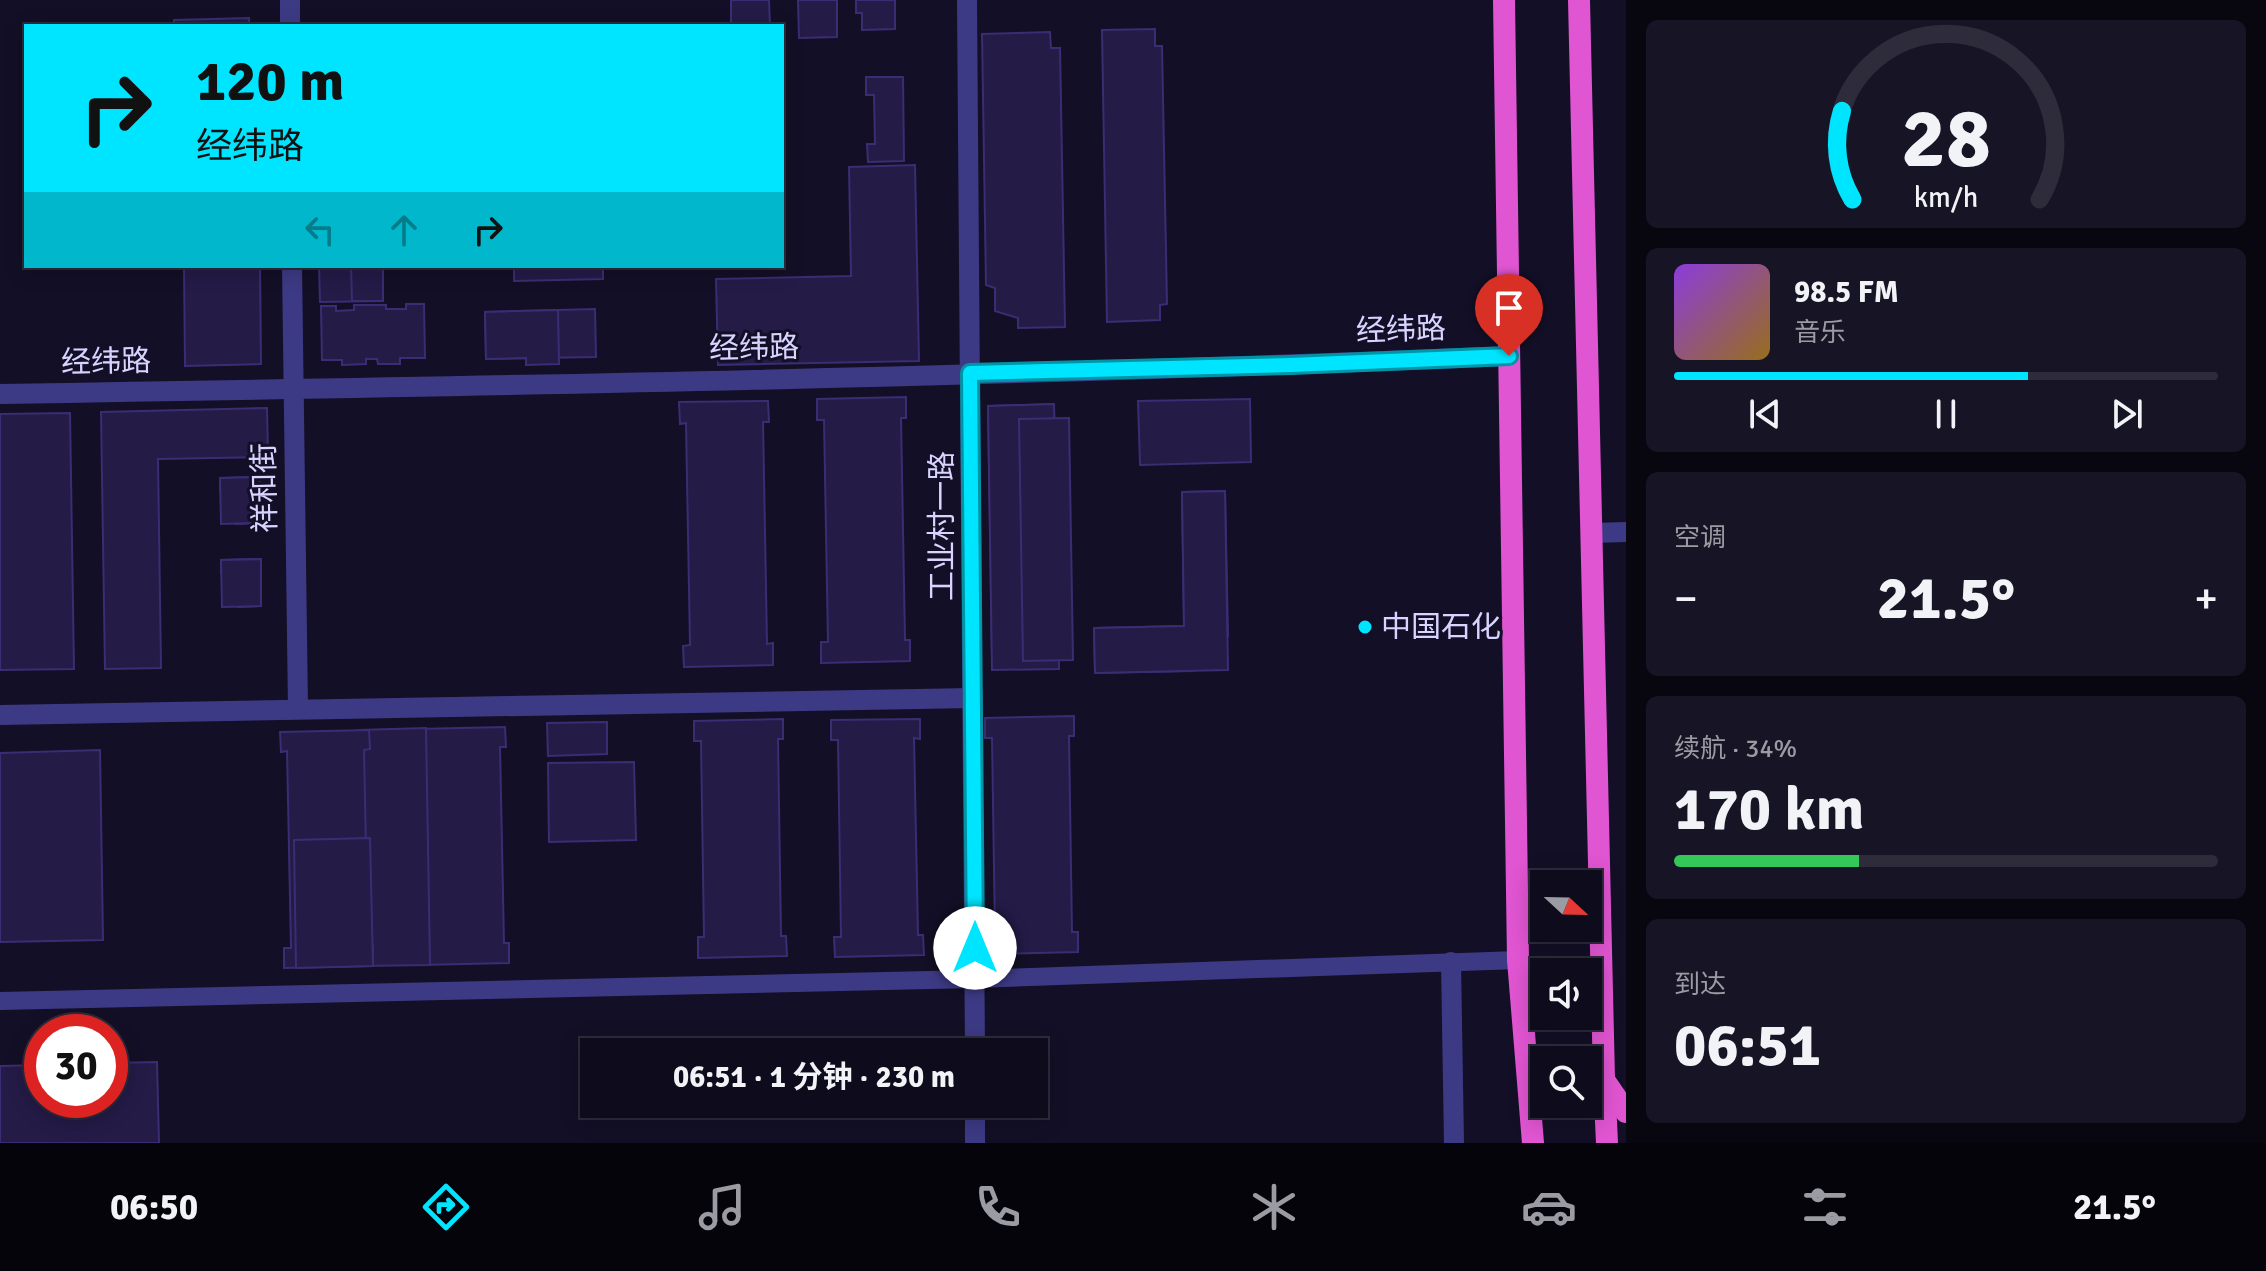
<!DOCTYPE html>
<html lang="zh">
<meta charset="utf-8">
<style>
:root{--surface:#0e0b1c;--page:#171425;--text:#f1f3f6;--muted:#9b9ba3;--line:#2e2b3b;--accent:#00e5ff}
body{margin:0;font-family:Signika,"Noto Sans SC",sans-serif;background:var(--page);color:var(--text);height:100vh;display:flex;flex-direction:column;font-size:30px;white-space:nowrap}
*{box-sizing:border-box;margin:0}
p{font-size:26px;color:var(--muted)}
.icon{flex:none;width:44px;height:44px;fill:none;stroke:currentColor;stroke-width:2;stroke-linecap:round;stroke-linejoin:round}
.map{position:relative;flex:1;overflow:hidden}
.drawer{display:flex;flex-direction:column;gap:20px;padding:20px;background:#08060f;width:640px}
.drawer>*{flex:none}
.top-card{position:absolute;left:24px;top:24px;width:760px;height:244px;border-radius:0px;box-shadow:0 4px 20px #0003,0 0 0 2px var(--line);background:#00e5ff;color:#111;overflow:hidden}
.needle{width:52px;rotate:112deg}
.buttons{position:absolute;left:1530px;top:870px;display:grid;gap:16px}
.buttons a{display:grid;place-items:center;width:72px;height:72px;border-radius:0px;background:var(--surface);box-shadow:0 4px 20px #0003,0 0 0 2px var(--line);font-size:40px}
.speed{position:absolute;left:24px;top:1014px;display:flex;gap:16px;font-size:40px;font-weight:700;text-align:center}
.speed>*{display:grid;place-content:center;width:104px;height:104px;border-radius:50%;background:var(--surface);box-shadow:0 4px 20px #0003,0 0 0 2px var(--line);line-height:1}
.speed .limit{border:12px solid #d22;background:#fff;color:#111}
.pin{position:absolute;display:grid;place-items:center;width:68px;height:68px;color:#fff;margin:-82px -34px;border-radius:50% 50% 50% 0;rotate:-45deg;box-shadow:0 0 8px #0007}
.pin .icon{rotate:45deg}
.me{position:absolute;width:88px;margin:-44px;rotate:0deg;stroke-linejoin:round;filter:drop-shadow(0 0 6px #0008)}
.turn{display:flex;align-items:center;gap:28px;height:168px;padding:0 40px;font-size:36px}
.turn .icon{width:104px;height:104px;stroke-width:2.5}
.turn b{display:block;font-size:56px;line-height:68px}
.lanes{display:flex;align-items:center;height:76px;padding:0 40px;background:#0003;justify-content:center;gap:40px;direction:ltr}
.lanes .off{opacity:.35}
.big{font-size:60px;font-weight:700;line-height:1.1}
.drawer .card{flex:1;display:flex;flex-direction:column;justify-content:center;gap:12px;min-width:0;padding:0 28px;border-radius:12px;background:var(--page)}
.drawer .dial{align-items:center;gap:0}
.dial svg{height:208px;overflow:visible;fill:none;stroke:var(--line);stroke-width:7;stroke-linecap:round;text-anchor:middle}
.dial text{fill:var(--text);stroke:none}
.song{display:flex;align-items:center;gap:24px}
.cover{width:96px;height:96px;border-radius:12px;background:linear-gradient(135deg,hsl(270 70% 55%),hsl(40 70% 35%))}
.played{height:8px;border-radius:4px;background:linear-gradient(90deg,var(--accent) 65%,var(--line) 65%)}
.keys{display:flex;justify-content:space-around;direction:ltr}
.heat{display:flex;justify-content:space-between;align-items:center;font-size:44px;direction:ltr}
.charge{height:12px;border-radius:6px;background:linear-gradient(90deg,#34c759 34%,var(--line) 0)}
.trip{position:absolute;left:580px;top:1038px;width:468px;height:80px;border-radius:0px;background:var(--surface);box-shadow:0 4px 20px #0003,0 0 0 2px var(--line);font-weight:700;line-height:80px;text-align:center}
.tabs{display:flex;height:128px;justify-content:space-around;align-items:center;background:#06040b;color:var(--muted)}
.tabs .icon{width:56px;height:56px}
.tabs .active{color:var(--accent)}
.tabs b{font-size:36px;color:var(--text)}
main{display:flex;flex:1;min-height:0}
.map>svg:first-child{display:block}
.building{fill:#241b47;stroke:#3b2d73;stroke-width:2}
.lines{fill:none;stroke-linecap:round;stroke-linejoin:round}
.service{stroke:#3d3a85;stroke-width:18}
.minor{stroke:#3d3a85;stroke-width:20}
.trunk{stroke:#e055d1;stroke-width:22}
.route-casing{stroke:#0095a6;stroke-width:20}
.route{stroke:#00e5ff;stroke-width:14}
.poi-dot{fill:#00e5ff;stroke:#130f26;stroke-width:3}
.labels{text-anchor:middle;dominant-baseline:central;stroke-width:6;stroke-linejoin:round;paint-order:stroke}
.street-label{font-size:30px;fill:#d9d4ff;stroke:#130f26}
.poi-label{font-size:30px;fill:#d9d4ff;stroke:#130f26;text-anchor:start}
</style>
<main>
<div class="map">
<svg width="1626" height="1143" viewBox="0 0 1626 1143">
<rect width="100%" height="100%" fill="#130f26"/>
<g class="building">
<path d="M731 0H769L770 26H731Z"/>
<path d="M798 0H837V37L799 38Z"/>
<path d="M856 0H895V29L862 30V13H856Z"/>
<path d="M249 18V26H174V20Z"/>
<path d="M1155 29V46H1162L1167 304 1160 305V320L1107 322 1102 30Z"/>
<path d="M1050 32 1051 48H1060L1065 327 1018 328V318L995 311V288L986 285 982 34Z"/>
<path d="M866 77H903L904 161 868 162 867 144H875L874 95H866Z"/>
<path d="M915 165 919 361 718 365 716 279 851 276 849 167Z"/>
<path d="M184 266H260L261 364 185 366Z"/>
<path d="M319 266H383V301L320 302Z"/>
<path d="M351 266H383V301H352Z"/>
<path d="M514 266H603V279L514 281Z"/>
<path d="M406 304H424L425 358H400V364H378L377 359H366V364L342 365V360H322L321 306H336V311L354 310V305H386V309H406Z"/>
<path d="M595 309 596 357 486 359 485 312Z"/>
<path d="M558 310 559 364 526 365V358L486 359 485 312Z"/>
<path d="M906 397V418H901L905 640H910V661L821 663V642H828L824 420H817V399Z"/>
<path d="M1250 399 1251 462 1140 465 1138 401Z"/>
<path d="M768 401 769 422H763L767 644 773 643V665L684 667 683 646 690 645 686 423 680 424 679 402Z"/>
<path d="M1054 404 1058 656 992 657 988 406Z"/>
<path d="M1054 404 1059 669 992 670 988 406Z"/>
<path d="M267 408 268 457 158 459 161 668 105 669 101 412Z"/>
<path d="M70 413 74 669 0 670V414Z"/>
<path d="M1069 418 1073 660 1023 661 1019 419Z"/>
<path d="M260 477V523L236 524V490H220V478Z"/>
<path d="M260 477V523L221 524 220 478Z"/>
<path d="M1225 491 1228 636H1191L1192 671 1095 673 1094 628 1184 626 1182 492Z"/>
<path d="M1225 491 1228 670 1095 673 1094 628 1184 626 1182 492Z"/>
<path d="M261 559V606L238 607 237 573H221V560Z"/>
<path d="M261 559V606L222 607 221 560Z"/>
<path d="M1074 716V736H1069L1072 932H1078V952L989 954V934H995L992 738H985V718Z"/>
<path d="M783 719V739H778L781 936H786L787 956 698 958V937H704L701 741H694V721Z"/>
<path d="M920 719V739L914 738 918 935H923L924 955 835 957 834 937H841L838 740H831V720Z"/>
<path d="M607 722V754L548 756 547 723Z"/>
<path d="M505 727 506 747H500L504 943H509V963L420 965V945H427L423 748 417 749 416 729Z"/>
<path d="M426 728 430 965 362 966 358 730Z"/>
<path d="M369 730 370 749 364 750 368 946H373V966L284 968V948H291L287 751 281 752 280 732Z"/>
<path d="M100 750 103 940 0 942V753Z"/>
<path d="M634 762 636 840 549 842 548 763Z"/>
<path d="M370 838 373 966 296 968 294 840Z"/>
<path d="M157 1062 159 1143H0V1066L42 1065V1100H110V1063Z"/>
</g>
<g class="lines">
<path class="service" d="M0 1001 975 979 1518 960"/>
<g class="minor">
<path d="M290 0V26"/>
<path d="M967 0 975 1052"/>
<path d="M292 266 298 709"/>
<path d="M0 394C503 386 1007 377 1509 356"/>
<path d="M1592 533 1626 532"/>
<path d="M0 715 973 698"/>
<path d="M1451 962 1454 1143"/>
<path d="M975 1104V1143"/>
</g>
<g class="trunk">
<path d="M1504 0 1518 960 1533 1143"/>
<path d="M1579 0 1604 1079 1607 1143"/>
<path d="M1604 1080 1626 1112"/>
</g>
</g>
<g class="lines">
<g class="route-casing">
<path id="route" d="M975 948 970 373 1291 365 1509 356"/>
</g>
<use href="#route" class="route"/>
</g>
<circle class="poi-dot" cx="1365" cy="627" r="8"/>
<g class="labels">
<g class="street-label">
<text transform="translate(1401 330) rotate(-2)">经纬路</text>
<text transform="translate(754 348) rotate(-1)">经纬路</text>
<text transform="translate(106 362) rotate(-1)">经纬路</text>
<text transform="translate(265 488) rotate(-91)">祥和街</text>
<text transform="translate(942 526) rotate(-90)">工业村一路</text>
</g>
<g class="poi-label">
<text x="1381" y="627">中国石化</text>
</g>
</g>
</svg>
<div class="buttons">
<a><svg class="needle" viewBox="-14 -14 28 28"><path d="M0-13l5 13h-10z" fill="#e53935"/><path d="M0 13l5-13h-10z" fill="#9b9ba3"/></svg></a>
<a><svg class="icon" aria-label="sound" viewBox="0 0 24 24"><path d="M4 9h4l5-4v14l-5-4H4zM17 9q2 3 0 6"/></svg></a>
<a><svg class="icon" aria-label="search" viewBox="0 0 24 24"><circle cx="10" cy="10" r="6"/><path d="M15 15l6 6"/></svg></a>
</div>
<div class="speed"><div class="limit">30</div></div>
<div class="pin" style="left:1509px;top:356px;background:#d93025"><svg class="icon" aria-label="arrive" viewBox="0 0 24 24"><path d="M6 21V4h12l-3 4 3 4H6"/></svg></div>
<svg class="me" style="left:975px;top:948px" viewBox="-20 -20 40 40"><circle r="19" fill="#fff"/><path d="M0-13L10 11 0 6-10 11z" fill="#00e5ff"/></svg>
<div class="trip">06:51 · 1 分钟 · 230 m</div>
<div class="top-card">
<div class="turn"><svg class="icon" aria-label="right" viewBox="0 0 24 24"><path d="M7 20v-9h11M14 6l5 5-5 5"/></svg><div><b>120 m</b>经纬路</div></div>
<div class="lanes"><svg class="icon off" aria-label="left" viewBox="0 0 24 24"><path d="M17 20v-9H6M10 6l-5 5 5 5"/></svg><svg class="icon off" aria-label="ahead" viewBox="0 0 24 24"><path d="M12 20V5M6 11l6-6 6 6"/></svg><svg class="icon" aria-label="right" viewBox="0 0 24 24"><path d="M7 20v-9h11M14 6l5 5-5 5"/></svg></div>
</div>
</div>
<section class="drawer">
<div class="card dial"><svg viewBox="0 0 100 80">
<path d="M14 69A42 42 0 1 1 86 69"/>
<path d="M14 69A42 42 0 0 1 10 35" stroke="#00e5ff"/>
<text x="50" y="56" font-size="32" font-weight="700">28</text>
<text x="50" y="72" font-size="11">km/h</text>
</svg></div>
<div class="card">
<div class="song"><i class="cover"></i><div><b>98.5 FM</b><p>音乐</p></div></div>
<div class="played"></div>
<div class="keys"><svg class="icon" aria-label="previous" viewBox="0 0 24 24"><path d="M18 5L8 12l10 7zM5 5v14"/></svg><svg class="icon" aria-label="pause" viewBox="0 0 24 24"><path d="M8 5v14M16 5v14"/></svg><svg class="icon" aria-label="next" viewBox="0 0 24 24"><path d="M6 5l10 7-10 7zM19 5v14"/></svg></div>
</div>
<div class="card"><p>空调</p>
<div class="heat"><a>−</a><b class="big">21.5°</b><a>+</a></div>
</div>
<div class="card"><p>续航 · 34%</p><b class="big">170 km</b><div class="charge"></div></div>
<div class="card"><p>到达</p><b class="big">06:51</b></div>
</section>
</main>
<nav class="tabs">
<b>06:50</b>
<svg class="icon active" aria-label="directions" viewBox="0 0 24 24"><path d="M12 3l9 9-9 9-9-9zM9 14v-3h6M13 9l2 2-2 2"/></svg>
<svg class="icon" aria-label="music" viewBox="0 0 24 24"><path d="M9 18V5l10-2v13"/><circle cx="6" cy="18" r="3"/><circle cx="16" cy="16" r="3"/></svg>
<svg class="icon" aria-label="phone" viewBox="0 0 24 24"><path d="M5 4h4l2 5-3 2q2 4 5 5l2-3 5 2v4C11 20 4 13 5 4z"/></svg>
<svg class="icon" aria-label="climate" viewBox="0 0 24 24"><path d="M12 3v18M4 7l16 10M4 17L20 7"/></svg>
<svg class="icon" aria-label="car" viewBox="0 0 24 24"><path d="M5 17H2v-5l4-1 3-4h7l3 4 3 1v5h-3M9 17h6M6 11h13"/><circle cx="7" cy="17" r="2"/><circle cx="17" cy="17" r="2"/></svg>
<svg class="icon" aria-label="filters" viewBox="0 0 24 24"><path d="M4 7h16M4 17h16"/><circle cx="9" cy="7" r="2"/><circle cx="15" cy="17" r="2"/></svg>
<b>21.5°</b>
</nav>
